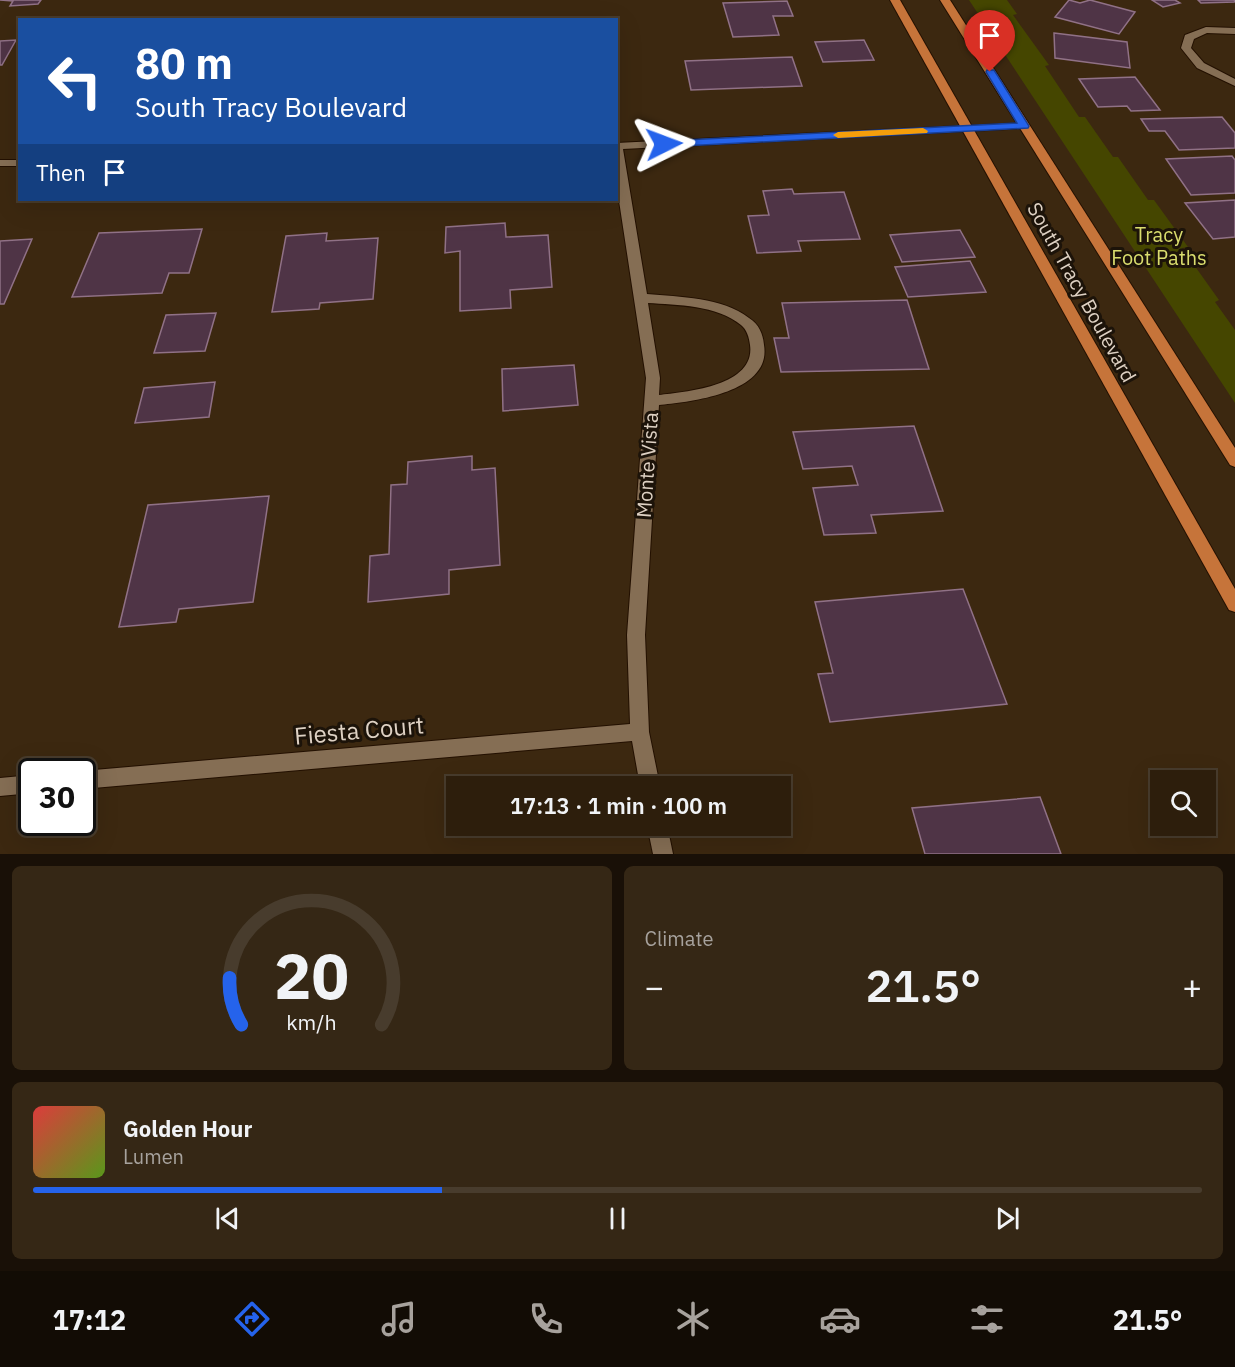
<!DOCTYPE html>
<meta charset="utf-8">
<style>
:root{--surface:#2d1e0c;--page:#352715;--text:#f1f3f6;--muted:#a7a29d;--line:#483c2d;--accent:#2563eb}
body{margin:0;font-family:"IBM Plex Sans",sans-serif;background:var(--page);color:var(--text);height:100vh;display:flex;flex-direction:column;font-size:22px;white-space:nowrap}
*{box-sizing:border-box;margin:0}
p{font-size:20px;color:var(--muted)}
.icon{flex:none;width:33px;height:33px;fill:none;stroke:currentColor;stroke-width:2;stroke-linecap:round;stroke-linejoin:round}
.map{position:relative;height:854px;overflow:hidden}
.details{display:flex;flex-direction:column;gap:12px;padding:12px;background:#191007;flex:1}
.details>*{flex:none}
.banner{position:absolute;left:18px;top:18px;width:600px;height:183px;border-radius:0px;box-shadow:0 6px 24px #0002,0 0 0 2px var(--line);background:#1a4fa0;color:#fff;overflow:hidden}
.tools{position:absolute;left:1150px;top:770px;display:grid;gap:12px}
.tools a{display:grid;place-items:center;width:66px;height:66px;border-radius:0px;background:var(--surface);box-shadow:0 6px 24px #0002,0 0 0 2px var(--line);font-size:30px}
.speed{position:absolute;left:18px;top:758px;display:flex;gap:12px;font-size:30px;font-weight:700;text-align:center}
.speed>*{display:grid;place-content:center;width:78px;height:78px;border-radius:50%;background:var(--surface);box-shadow:0 6px 24px #0002,0 0 0 2px var(--line);line-height:1}
.speed .limit{border:3px solid #111;border-radius:9px;background:#fff;color:#111}
.pin{position:absolute;display:grid;place-items:center;width:51px;height:51px;color:#fff;margin:-62px -26px;border-radius:50% 50% 50% 0;rotate:-45deg;box-shadow:0 0 6px #0007}
.pin .icon{rotate:45deg}
.me{position:absolute;width:66px;margin:-33px;rotate:87deg;stroke-linejoin:round;filter:drop-shadow(0 0 4px #0008)}
.turn{display:flex;align-items:center;gap:21px;height:126px;padding:0 18px;font-size:27px}
.turn .icon{width:78px;height:78px;stroke-width:2.5}
.turn b{display:block;font-size:42px;line-height:51px}
.then{display:flex;align-items:center;height:57px;padding:0 18px;background:#0003;gap:12px;font-size:22px}
.big{font-size:45px;font-weight:600;line-height:1.1}
.details .card{flex:1;display:flex;flex-direction:column;justify-content:center;gap:9px;min-width:0;padding:0 21px;border-radius:9px;background:var(--page)}
.details .dial{align-items:center;gap:0}
.dial svg{height:156px;overflow:visible;fill:none;stroke:var(--line);stroke-width:7;stroke-linecap:round;text-anchor:middle}
.dial text{fill:var(--text);stroke:none}
.song{display:flex;align-items:center;gap:18px}
.cover{width:72px;height:72px;border-radius:9px;background:linear-gradient(135deg,hsl(0 70% 55%),hsl(90 70% 35%))}
.played{height:6px;border-radius:3px;background:linear-gradient(90deg,var(--accent) 35%,var(--line) 35%)}
.keys{display:flex;justify-content:space-around;direction:ltr}
.heat{display:flex;justify-content:space-between;align-items:center;font-size:33px;direction:ltr}
.details .tiles{flex:1;display:grid;gap:12px;grid-template-columns:1fr 1fr}
.card:last-child{grid-column:span 2}
.trip{position:absolute;left:446px;top:776px;width:345px;height:60px;border-radius:0px;background:var(--surface);box-shadow:0 6px 24px #0002,0 0 0 2px var(--line);font-weight:600;line-height:60px;text-align:center}
.dock{display:flex;height:96px;justify-content:space-around;align-items:center;background:#120c05;color:var(--muted)}
.dock .icon{width:42px;height:42px}
.dock .active{color:var(--accent)}
.dock b{font-size:27px;color:var(--text)}
.map>svg:first-child{display:block}
.green{fill:#454600}
.building{fill:#4f3446;stroke:#907186;stroke-width:1.5}
.lines{fill:none;stroke-linecap:round;stroke-linejoin:round}
.minor-casing{stroke:#231000;stroke-width:2}
.major-casing{stroke:#231000;stroke-width:2}
.minor{fill:#856e54;fill-rule:evenodd}
.major{fill:#c6743a;fill-rule:evenodd}
.route{fill:#2563eb;stroke:#184099;stroke-width:1.5}
.slow{fill:#f59e0b}
.labels{text-anchor:middle;dominant-baseline:central;stroke-width:6;stroke-linejoin:round;paint-order:stroke}
.park-label{font-size:20px;fill:#dadd6e;stroke:#1c1309}
.street-label{font-size:20px;fill:#ded1c3;stroke:#1c1309}
.near-street-label{font-size:24px;fill:#ded1c3;stroke:#1c1309}
</style>
<div class="map">
<svg width="1235" height="854" viewBox="0 0 1235 854">
<rect width="100%" height="100%" fill="#3c2810"/>
<path class="green" d="M969 0H1007L1017 14 1013 15 1049 65 1045 66 1079 117H1085L1113 157H1118L1148 200H1154L1188 247 1182 248 1219 300 1215 302 1235 330V403Z"/>
<g class="building">
<path d="M0 0H41L38 4 10 6 13 1Z"/>
<path d="M1069 0 1080 3 1090 0 1135 12 1119 34 1055 17Z"/>
<path d="M1152 0H1175L1180 3 1163 7Z"/>
<path d="M1198 0H1234L1235 2 1201 3Z"/>
<path d="M787 1 793 16H773L779 35 733 37 723 3Z"/>
<path d="M1054 33 1127 42 1130 68 1055 58Z"/>
<path d="M16 40 2 65H0V41Z"/>
<path d="M864 40 874 60 823 62 815 42Z"/>
<path d="M792 57 802 86 691 90 685 61Z"/>
<path d="M1135 77 1160 110 1131 111 1127 106 1098 107 1079 79Z"/>
<path d="M1222 117 1235 133V148L1179 150 1165 131H1149L1141 119Z"/>
<path d="M1232 156 1235 160V193L1191 195 1166 159Z"/>
<path d="M792 189 794 194 844 192 860 239 798 241 801 251 757 253 748 216 769 215 763 191Z"/>
<path d="M1235 200V237L1213 239 1185 203Z"/>
<path d="M505 223 506 237 548 235 552 287 510 290 511 308 460 311V251L445 253 446 227Z"/>
<path d="M202 229 189 273H169L162 293 72 297 99 233Z"/>
<path d="M960 230 975 257 902 262 890 235Z"/>
<path d="M327 233 326 241 378 238 373 299 320 303 319 309 272 312 286 236Z"/>
<path d="M32 239 4 304H0V241Z"/>
<path d="M970 261 986 292 908 297 895 267Z"/>
<path d="M907 300 929 369 781 372 774 338H789L782 303Z"/>
<path d="M216 313 205 351 154 353 166 315Z"/>
<path d="M574 365 578 405 503 411 502 369Z"/>
<path d="M215 382 209 417 135 423 144 388Z"/>
<path d="M914 426 943 511 871 515 876 533 824 535 813 488 858 485 852 466 803 469 793 432Z"/>
<path d="M472 456V470L495 468 500 565 449 570V594L368 602 370 556 389 554 391 485 407 484 408 462Z"/>
<path d="M269 496 253 602 179 609 176 622 119 627 148 505Z"/>
<path d="M963 589 1007 704 830 722 818 674 833 673 815 602Z"/>
<path d="M1040 797 1061 854H925L912 808Z"/>
</g>
<g class="lines">
<g class="minor-casing">
<g id="minor">
<path d="M1206 27 1235 28V34L1207 33 1194 39 1191 48 1204 63 1235 79V86L1197 68 1181 48 1185 35Z"/>
<path d="M1024 123 1030 126 1028 128 623 149 647 294C680 297 722 297 749 318 759 324 763 334 764 345 772 393 690 402 659 405L645 635 649 732 660 786H640L632 741 82 789V771L630 724 627 635 646 378 616 181V143ZM648 303C677 305 717 305 741 325 747 330 749 337 750 345 756 386 686 392 659 395L660 378Z"/>
<rect x="0" y="160" width="20" height="6"/>
<path d="M32 775V793L0 796V778Z"/>
<path d="M647 825H667L673 854H653Z"/>
</g>
</g>
<g class="major-casing">
<g id="major">
<path d="M890 0H900L1235 589V612L1229 610Z"/>
<path d="M940 0H950L1235 448V467L1230 465Z"/>
</g>
</g>
<use href="#minor" class="minor"/>
<use href="#major" class="major"/>
</g>
<path class="route" d="M987 70H994L1029 126 1028 128 664 147 659 144 664 141 1017 123 986 72Z"/>
<path class="slow" d="M923 128 928 131 927 133 838 138 833 135 838 132Z"/>
<g class="labels">
<g class="park-label">
<text x="1159" y="234">Tracy<tspan x="1159" dy="23">Foot Paths</tspan></text>
</g>
<g class="street-label">
<text transform="translate(1082 292) rotate(61)">South Tracy Boulevard</text>
<text transform="translate(647 465) rotate(-86)">Monte Vista</text>
</g>
<g class="near-street-label">
<text transform="translate(359 730) rotate(-5)">Fiesta Court</text>
</g>
</g>
</svg>
<div class="tools">
<a><svg class="icon" aria-label="search" viewBox="0 0 24 24"><circle cx="10" cy="10" r="6"/><path d="M15 15l6 6"/></svg></a>
</div>
<div class="speed"><div class="limit">30</div></div>
<div class="pin" style="left:990px;top:72px;background:#d93025"><svg class="icon" aria-label="arrive" viewBox="0 0 24 24"><path d="M6 21V4h12l-3 4 3 4H6"/></svg></div>
<svg class="me" style="left:664px;top:144px" viewBox="-20 -20 40 40"><path d="M0-17L14 15 0 8-14 15z" fill="#2563eb" stroke="#fff" stroke-width="4"/></svg>
<div class="trip">17:13 · 1 min · 100 m</div>
<div class="banner">
<div class="turn"><svg class="icon" aria-label="left" viewBox="0 0 24 24"><path d="M17 20v-9H6M10 6l-5 5 5 5"/></svg><div><b>80 m</b>South Tracy Boulevard</div></div>
<div class="then">Then<svg class="icon" aria-label="arrive" viewBox="0 0 24 24"><path d="M6 21V4h12l-3 4 3 4H6"/></svg></div>
</div>
</div>
<section class="details">
<div class="tiles">
<div class="card dial"><svg viewBox="0 0 100 80">
<path d="M14 69A42 42 0 1 1 86 69"/>
<path d="M14 69A42 42 0 0 1 8 45" stroke="#2563eb"/>
<text x="50" y="56" font-size="32" font-weight="700">20</text>
<text x="50" y="72" font-size="11">km/h</text>
</svg></div>
<div class="card"><p>Climate</p>
<div class="heat"><a>−</a><b class="big">21.5°</b><a>+</a></div>
</div>
<div class="card">
<div class="song"><i class="cover"></i><div><b>Golden Hour</b><p>Lumen</p></div></div>
<div class="played"></div>
<div class="keys"><svg class="icon" aria-label="previous" viewBox="0 0 24 24"><path d="M18 5L8 12l10 7zM5 5v14"/></svg><svg class="icon" aria-label="pause" viewBox="0 0 24 24"><path d="M8 5v14M16 5v14"/></svg><svg class="icon" aria-label="next" viewBox="0 0 24 24"><path d="M6 5l10 7-10 7zM19 5v14"/></svg></div>
</div>
</div>
</section>
<nav class="dock">
<b>17:12</b>
<svg class="icon active" aria-label="directions" viewBox="0 0 24 24"><path d="M12 3l9 9-9 9-9-9zM9 14v-3h6M13 9l2 2-2 2"/></svg>
<svg class="icon" aria-label="music" viewBox="0 0 24 24"><path d="M9 18V5l10-2v13"/><circle cx="6" cy="18" r="3"/><circle cx="16" cy="16" r="3"/></svg>
<svg class="icon" aria-label="phone" viewBox="0 0 24 24"><path d="M5 4h4l2 5-3 2q2 4 5 5l2-3 5 2v4C11 20 4 13 5 4z"/></svg>
<svg class="icon" aria-label="climate" viewBox="0 0 24 24"><path d="M12 3v18M4 7l16 10M4 17L20 7"/></svg>
<svg class="icon" aria-label="car" viewBox="0 0 24 24"><path d="M5 17H2v-5l4-1 3-4h7l3 4 3 1v5h-3M9 17h6M6 11h13"/><circle cx="7" cy="17" r="2"/><circle cx="17" cy="17" r="2"/></svg>
<svg class="icon" aria-label="filters" viewBox="0 0 24 24"><path d="M4 7h16M4 17h16"/><circle cx="9" cy="7" r="2"/><circle cx="15" cy="17" r="2"/></svg>
<b>21.5°</b>
</nav>
